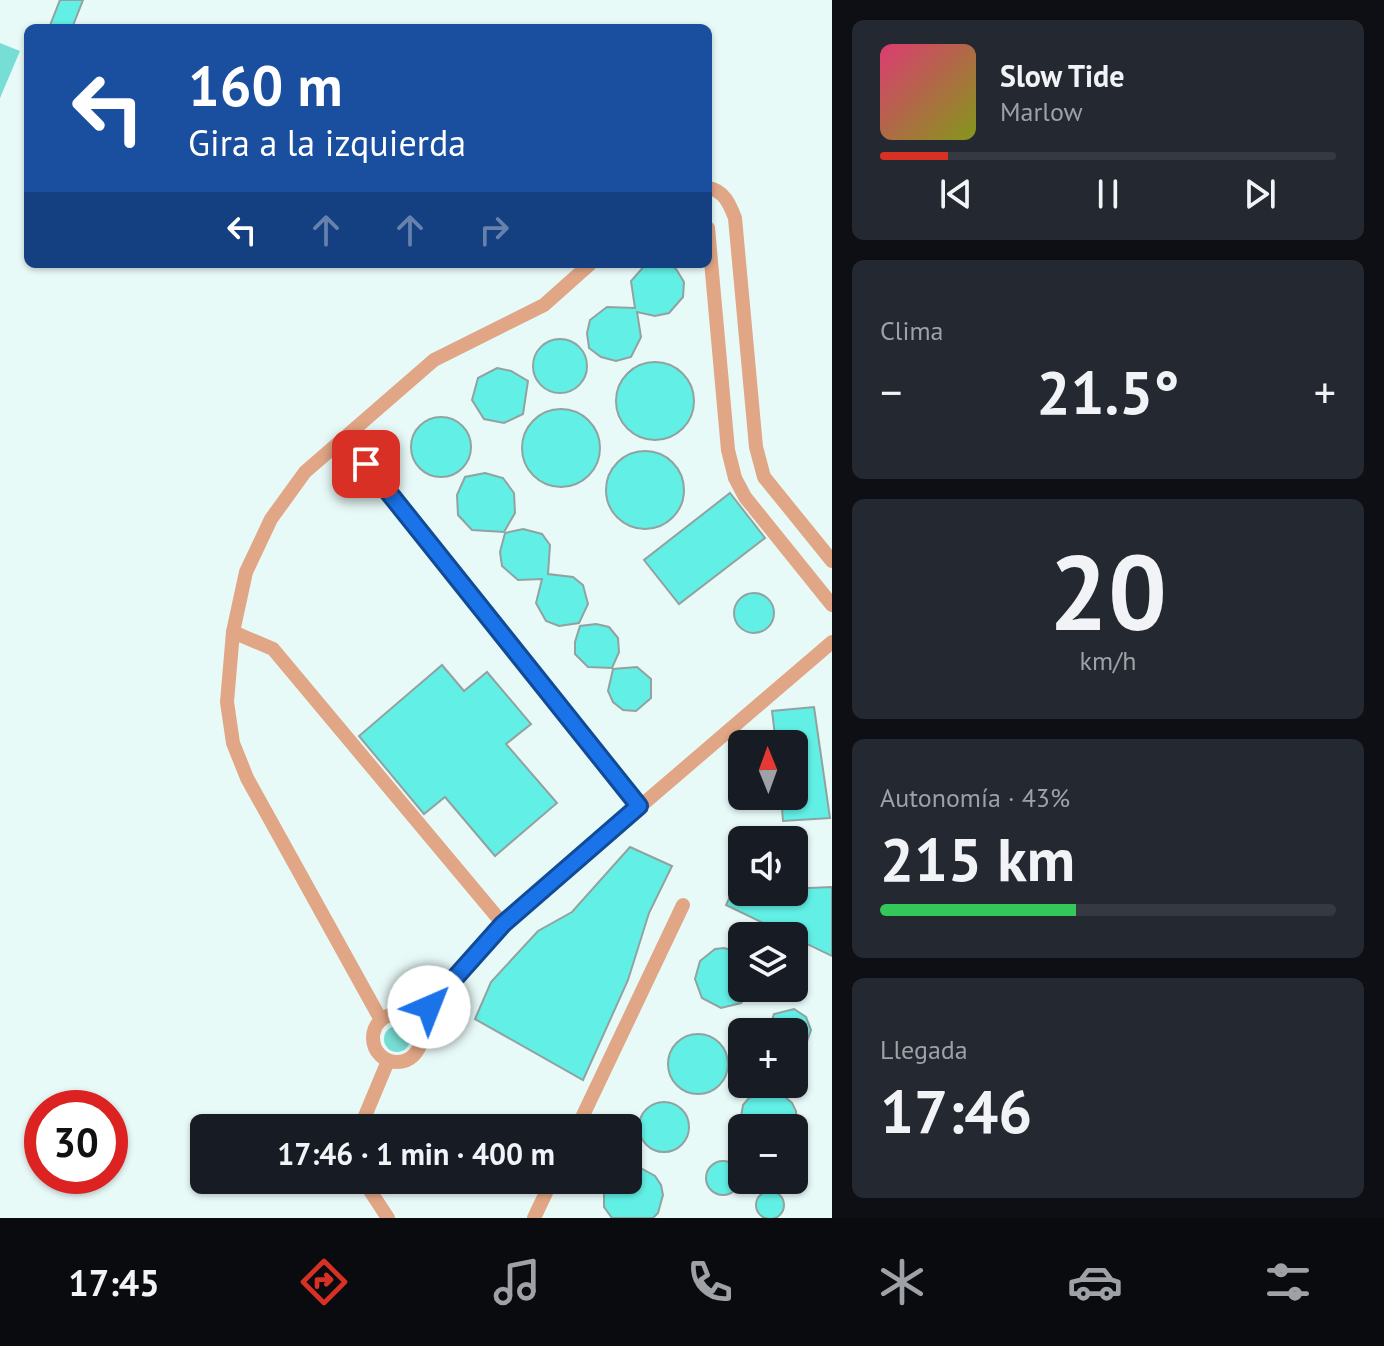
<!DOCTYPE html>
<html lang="es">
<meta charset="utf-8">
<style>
:root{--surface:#171b24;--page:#242831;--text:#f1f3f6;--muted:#9ea1a6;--line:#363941;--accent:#d93025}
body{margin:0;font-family:"PT Sans",sans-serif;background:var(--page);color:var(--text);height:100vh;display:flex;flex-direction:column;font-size:30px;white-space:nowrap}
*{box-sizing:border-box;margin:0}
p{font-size:26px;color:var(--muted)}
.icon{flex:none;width:44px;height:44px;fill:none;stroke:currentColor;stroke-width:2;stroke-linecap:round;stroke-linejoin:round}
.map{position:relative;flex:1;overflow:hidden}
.sheet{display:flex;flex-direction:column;gap:20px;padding:20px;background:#0d0f14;width:552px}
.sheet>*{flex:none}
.hud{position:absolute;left:24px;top:24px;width:688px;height:244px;border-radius:12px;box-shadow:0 2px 6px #0004;background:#1a4fa0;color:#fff;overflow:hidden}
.needle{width:52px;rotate:359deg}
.controls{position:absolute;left:728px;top:730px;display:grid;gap:16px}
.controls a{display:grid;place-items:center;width:80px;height:80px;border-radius:12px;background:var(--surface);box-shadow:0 2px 6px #0004;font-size:40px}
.speed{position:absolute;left:24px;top:1090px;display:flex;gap:16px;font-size:40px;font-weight:700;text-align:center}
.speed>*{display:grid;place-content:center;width:104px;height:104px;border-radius:50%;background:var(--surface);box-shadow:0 2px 6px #0004;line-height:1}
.speed .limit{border:12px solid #d22;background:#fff;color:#111}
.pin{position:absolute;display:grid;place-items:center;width:68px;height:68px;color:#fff;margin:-34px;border-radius:16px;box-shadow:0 4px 12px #0006}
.me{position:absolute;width:88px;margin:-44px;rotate:44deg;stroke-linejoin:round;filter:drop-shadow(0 0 6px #0008)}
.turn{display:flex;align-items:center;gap:28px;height:168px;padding:0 32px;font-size:36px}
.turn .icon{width:104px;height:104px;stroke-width:2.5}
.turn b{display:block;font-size:56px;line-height:68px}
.lanes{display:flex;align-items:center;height:76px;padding:0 32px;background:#0003;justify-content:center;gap:40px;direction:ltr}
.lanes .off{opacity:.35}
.big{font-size:60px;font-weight:800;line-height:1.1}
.sheet .widget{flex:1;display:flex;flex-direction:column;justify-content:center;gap:12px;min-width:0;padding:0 28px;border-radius:12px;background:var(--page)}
.sheet .dial{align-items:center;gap:0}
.dial b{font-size:104px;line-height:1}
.song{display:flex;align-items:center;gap:24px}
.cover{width:96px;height:96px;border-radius:12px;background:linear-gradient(135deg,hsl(340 70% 55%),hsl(70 70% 35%))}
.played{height:8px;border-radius:4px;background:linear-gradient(90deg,var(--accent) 15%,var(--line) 15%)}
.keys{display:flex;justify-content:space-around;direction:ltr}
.heat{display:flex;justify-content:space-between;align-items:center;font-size:44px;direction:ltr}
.charge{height:12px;border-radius:6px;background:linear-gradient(90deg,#34c759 43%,var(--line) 0)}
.trip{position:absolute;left:190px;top:1114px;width:452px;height:80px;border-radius:12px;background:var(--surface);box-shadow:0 2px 6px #0004;font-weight:800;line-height:80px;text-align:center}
.dock{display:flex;height:128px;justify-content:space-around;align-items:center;background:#090b0e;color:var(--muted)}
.dock .icon{width:56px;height:56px}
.dock .current{color:var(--accent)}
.dock b{font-size:36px;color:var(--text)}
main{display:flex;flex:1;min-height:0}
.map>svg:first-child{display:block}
.green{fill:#77ded6}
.building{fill:#62f0e6;stroke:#91a2a0;stroke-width:2}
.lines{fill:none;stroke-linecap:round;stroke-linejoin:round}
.street{stroke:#e0a685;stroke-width:14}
.route-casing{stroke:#114b97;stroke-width:20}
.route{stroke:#1a73e8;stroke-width:14}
</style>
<main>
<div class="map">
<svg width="832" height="1218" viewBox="0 0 832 1218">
<rect width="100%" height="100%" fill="#e8faf8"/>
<g class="green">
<path d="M0 43 20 51 0 98Z"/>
<circle cx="397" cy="1039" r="13"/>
</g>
<g class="building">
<path d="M60 0H83L72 28H49Z"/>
<path d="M646 264H668L676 269 684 282 683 297 669 313 655 316 637 312 641 337 631 357 616 361 601 357 589 348 587 333 590 320 607 307 635 308 631 281Z"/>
<circle cx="560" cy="366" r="27"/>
<circle cx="655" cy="401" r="39"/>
<path d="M497 368 511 371 528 381 523 414 504 423 484 419 472 400 478 378Z"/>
<circle cx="561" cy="448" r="39"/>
<circle cx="441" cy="447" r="30"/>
<circle cx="645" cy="490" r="39"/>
<path d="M485 473 503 478 514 493 515 513 504 532 472 530 458 515 457 495 465 477Z"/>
<path d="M730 493 765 538 679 604 644 560Z"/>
<path d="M523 529 542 534 550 545 548 574 573 577 583 585 588 604 579 623 559 626 546 621 536 603 542 579 518 580 502 566 500 552 505 533Z"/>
<circle cx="754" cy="613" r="20"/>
<path d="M596 624 609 627 618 638 619 652 612 668 588 667 575 654V642L580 626Z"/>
<path d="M442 665 464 691 487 672 531 724 506 744 557 803 495 856 445 797 424 814 359 736Z"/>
<path d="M637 667 651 679V698L636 711 623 710 613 702 608 691 613 669Z"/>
<path d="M814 707 830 818 783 821 781 796H794V744H776L772 711Z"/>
<path d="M630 847 672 866 649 913 628 980 583 1080 475 1019 491 982 538 931 572 912Z"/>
<path d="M742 871V892H794V881L808 888 832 887V956L726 905Z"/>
<path d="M724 948 742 953V988H753L741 1003 721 1008 702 998 695 979 700 961 715 949Z"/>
<path d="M794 1009 806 1017 811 1030 806 1044 794 1053V1032H768L774 1014Z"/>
<circle cx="698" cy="1064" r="30"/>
<path d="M767 1091 785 1097 792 1103 796 1111 797 1128H739L743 1105 749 1098Z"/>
<circle cx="664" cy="1127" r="25"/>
<circle cx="723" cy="1178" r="17"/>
<path d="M637 1166 655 1176 661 1185 663 1195 658 1213 653 1218H612L604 1207V1187L607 1180H628V1167Z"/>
<circle cx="770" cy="1205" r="14"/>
</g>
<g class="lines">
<g class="street">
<path d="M708 188C724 190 730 205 735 218L756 447 764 477 832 561"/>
<path d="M708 228 728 450 735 478 745 497 832 605"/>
<path d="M347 439 639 806"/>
<path d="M233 632 273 649 503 924"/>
<circle cx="397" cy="1038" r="24"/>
<path d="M381 1020 247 778 233 743 227 702 233 632 246 572 271 519 305 472 434 360 544 305 590 264"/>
<path d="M413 1021 445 993 503 924 832 642"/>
<path d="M360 1128 388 1061"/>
<path d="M577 1128 683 905"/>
<path d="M363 1180 388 1218"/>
<path d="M534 1218 552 1180"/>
</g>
</g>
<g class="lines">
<g class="route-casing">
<path id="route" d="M366 464 639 806 503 924 429 1007"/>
</g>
<use href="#route" class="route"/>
</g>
</svg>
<div class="controls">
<a><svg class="needle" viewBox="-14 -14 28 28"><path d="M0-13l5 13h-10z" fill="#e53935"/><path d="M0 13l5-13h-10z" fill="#9ea1a6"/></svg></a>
<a><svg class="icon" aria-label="sound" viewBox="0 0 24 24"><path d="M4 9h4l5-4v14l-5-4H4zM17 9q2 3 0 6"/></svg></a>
<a><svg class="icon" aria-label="layers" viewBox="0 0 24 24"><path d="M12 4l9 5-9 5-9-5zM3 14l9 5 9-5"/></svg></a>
<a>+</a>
<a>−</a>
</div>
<div class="speed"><div class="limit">30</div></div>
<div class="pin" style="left:366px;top:464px;background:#d93025"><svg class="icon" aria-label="arrive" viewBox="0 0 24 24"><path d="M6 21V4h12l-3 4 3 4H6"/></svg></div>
<svg class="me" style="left:429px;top:1007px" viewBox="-20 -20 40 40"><circle r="19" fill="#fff"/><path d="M0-13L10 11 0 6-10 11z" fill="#1a73e8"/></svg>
<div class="trip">17:46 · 1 min · 400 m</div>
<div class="hud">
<div class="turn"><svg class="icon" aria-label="left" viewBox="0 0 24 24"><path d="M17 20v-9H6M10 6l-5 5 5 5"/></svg><div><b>160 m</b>Gira a la izquierda</div></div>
<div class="lanes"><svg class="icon" aria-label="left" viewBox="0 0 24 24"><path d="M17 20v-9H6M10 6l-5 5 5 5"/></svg><svg class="icon off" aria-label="ahead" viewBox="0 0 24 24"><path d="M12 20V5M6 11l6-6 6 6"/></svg><svg class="icon off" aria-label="ahead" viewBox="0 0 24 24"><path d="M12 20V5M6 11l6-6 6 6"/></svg><svg class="icon off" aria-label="right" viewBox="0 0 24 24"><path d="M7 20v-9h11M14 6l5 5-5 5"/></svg></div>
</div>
</div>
<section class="sheet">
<div class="widget">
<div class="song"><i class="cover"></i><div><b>Slow Tide</b><p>Marlow</p></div></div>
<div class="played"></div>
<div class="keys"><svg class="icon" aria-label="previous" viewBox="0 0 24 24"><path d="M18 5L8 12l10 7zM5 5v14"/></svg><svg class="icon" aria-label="pause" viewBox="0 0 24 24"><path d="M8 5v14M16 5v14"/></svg><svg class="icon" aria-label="next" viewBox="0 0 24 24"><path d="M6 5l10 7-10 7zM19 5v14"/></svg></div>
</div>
<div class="widget"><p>Clima</p>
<div class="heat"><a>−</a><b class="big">21.5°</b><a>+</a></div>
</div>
<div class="widget dial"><b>20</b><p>km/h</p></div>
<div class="widget"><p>Autonomía · 43%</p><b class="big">215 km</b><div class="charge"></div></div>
<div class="widget"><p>Llegada</p><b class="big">17:46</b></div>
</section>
</main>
<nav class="dock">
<b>17:45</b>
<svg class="icon current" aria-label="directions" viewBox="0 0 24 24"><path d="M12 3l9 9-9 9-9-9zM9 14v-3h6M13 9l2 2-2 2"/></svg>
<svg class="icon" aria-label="music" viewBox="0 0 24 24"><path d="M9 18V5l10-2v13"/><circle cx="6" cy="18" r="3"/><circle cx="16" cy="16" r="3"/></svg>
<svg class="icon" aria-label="phone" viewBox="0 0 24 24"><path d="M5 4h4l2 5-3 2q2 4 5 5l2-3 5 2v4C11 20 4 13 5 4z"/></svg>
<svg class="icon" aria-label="climate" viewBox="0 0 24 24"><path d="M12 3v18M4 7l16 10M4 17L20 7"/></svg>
<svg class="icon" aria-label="car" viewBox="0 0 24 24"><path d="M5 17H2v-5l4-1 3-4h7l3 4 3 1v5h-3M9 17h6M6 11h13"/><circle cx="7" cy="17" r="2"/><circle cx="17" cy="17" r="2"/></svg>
<svg class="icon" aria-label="filters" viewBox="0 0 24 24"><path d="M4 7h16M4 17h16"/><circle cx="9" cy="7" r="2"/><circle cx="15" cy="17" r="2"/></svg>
</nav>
